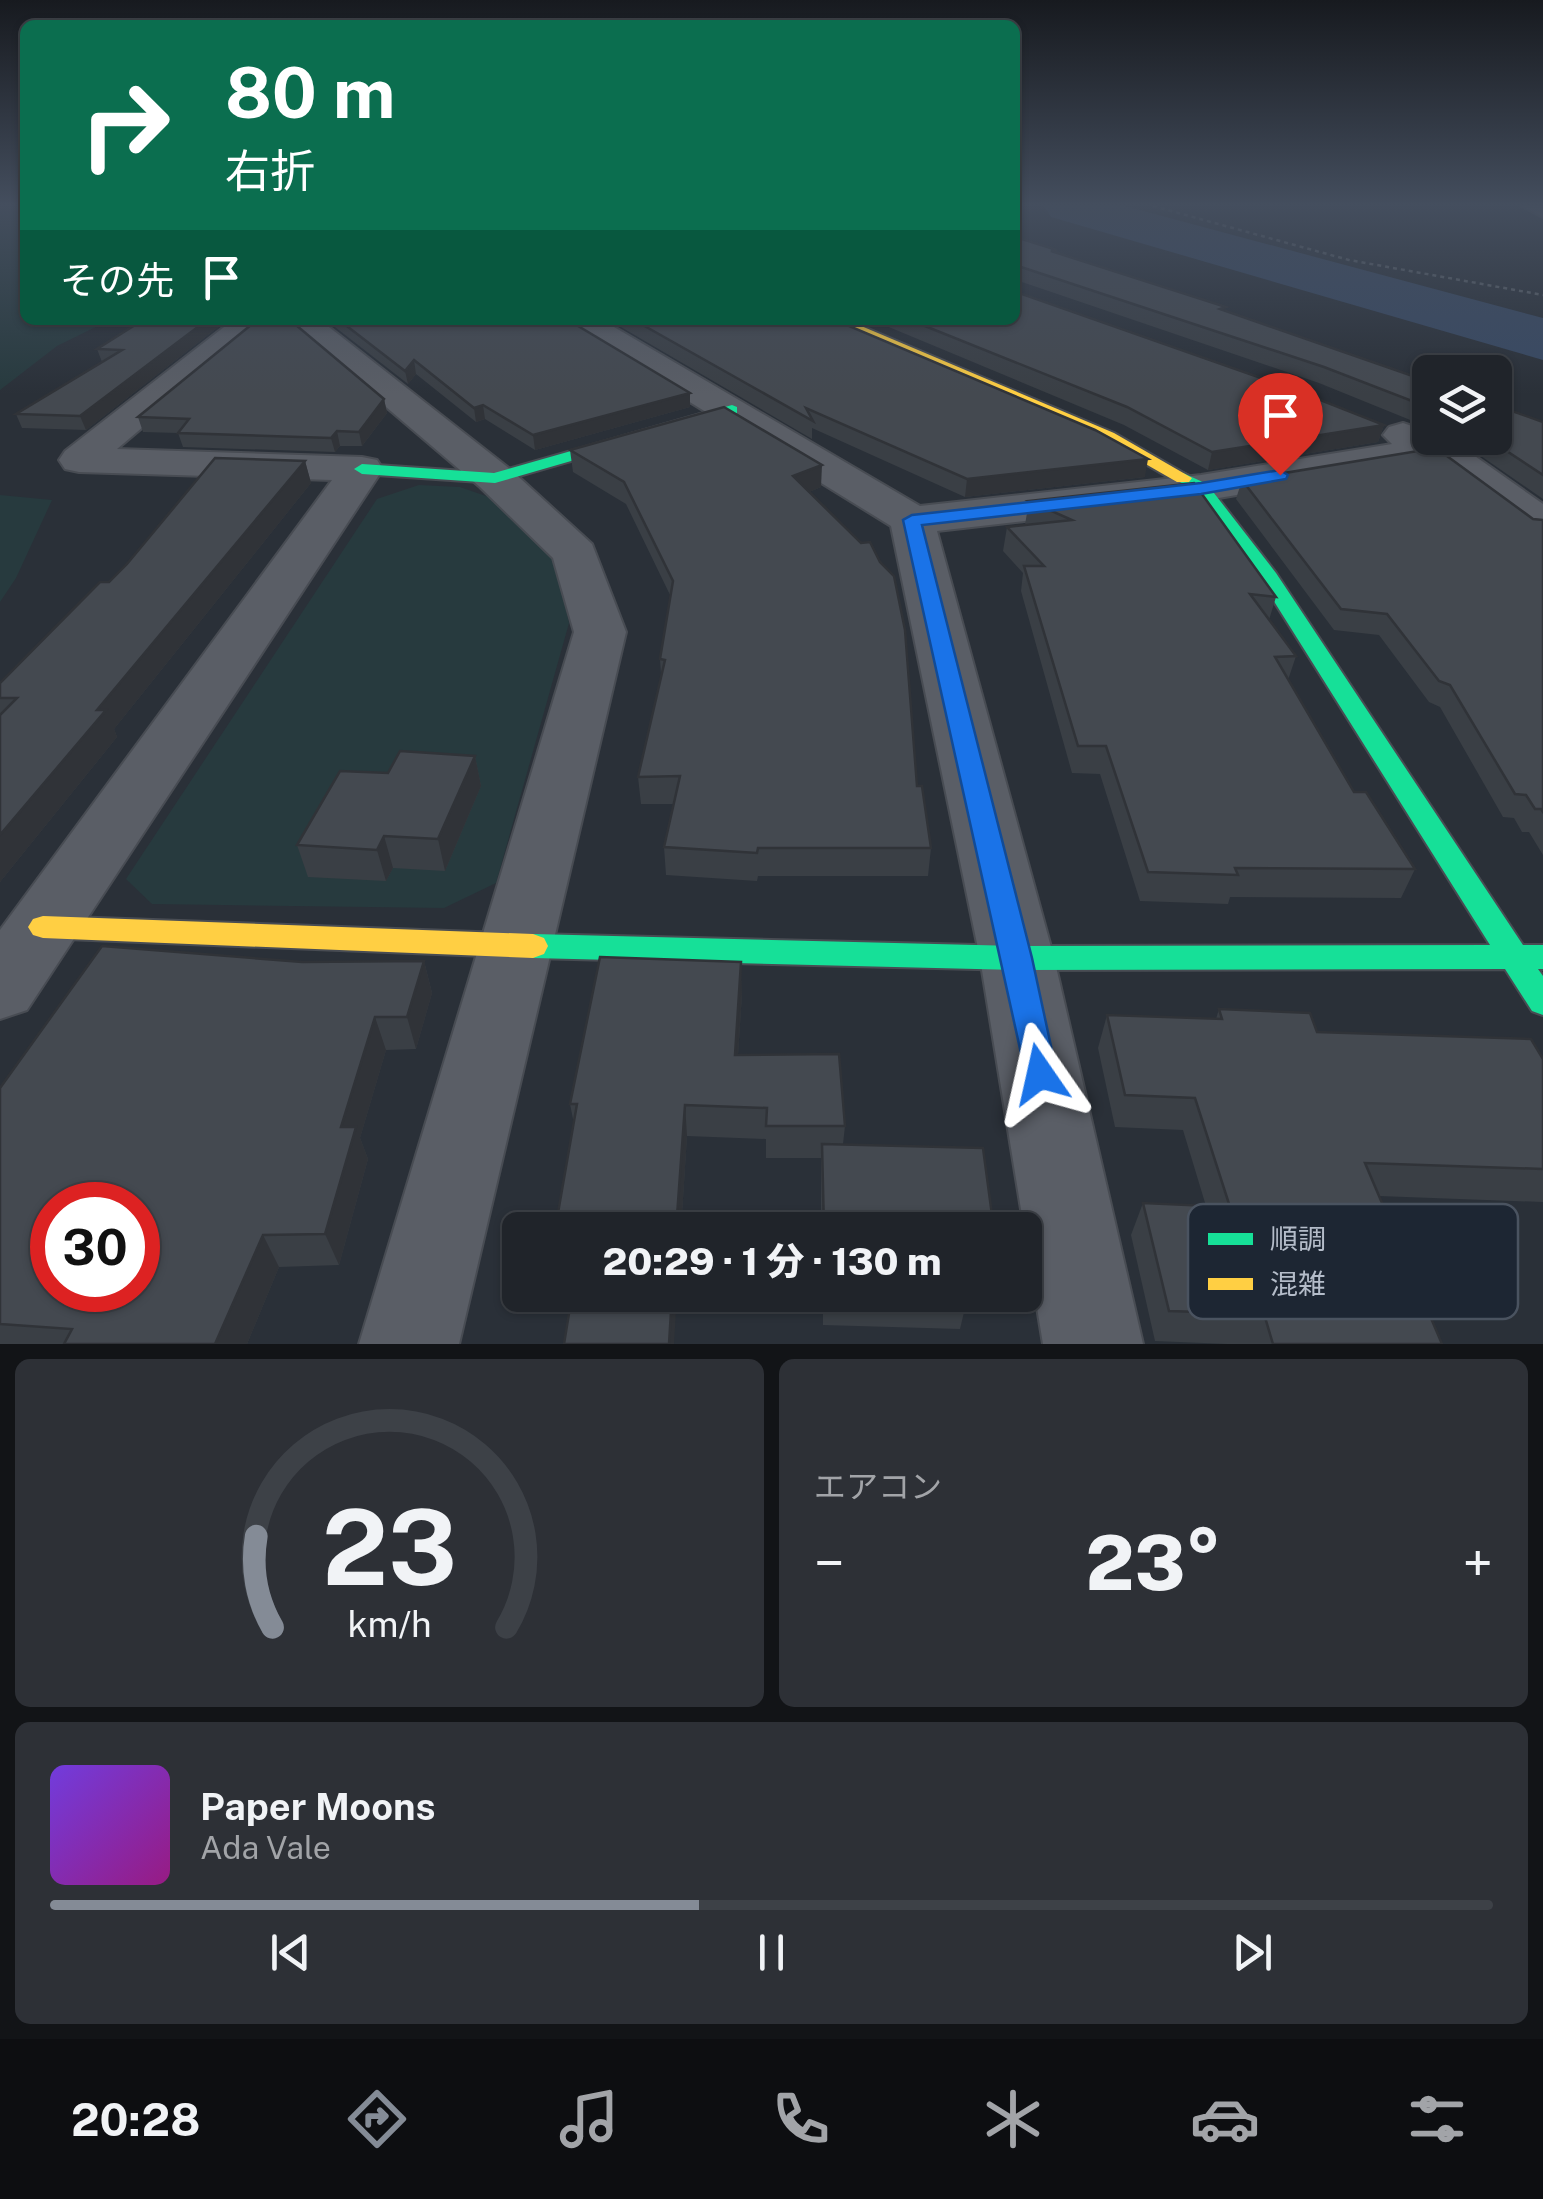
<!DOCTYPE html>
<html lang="ja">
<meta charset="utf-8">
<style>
:root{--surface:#20242a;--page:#2d3036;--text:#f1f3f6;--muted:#a2a4a8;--line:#3d4147;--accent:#848b96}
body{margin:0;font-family:"Public Sans","Noto Sans JP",sans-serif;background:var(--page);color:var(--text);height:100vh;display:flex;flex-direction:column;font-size:38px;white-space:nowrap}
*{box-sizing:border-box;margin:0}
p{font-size:32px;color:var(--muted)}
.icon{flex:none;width:55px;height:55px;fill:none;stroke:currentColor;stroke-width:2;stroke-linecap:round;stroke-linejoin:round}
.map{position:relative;height:1344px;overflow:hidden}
.side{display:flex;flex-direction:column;gap:15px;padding:15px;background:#121417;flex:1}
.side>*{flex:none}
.banner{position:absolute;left:20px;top:20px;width:1000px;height:305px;border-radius:15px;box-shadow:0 2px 8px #0004,0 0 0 2px var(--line);background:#0b6e4f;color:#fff;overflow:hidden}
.buttons{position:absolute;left:1412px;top:355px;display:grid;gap:20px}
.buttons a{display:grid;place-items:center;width:100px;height:100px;border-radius:15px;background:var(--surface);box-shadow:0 2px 8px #0004,0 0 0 2px var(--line);font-size:50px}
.speed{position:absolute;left:30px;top:1182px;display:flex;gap:20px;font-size:50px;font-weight:700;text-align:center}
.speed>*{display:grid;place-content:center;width:130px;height:130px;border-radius:50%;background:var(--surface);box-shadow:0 2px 8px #0004,0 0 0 2px var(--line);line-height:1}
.speed .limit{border:15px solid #d22;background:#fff;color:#111}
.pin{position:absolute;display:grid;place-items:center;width:85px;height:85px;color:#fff;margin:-102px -42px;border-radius:50% 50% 50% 0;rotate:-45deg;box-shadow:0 0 10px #0007}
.pin .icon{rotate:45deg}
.me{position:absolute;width:110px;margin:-55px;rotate:349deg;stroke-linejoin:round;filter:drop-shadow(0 0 8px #0008)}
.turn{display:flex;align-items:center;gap:35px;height:210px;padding:0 40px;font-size:45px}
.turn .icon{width:130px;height:130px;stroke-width:2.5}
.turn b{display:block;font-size:70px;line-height:85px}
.then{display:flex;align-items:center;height:95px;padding:0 40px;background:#0003;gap:20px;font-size:38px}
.big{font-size:75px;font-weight:800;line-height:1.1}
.side .widget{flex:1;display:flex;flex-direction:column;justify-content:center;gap:15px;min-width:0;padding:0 35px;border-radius:15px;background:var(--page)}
.side .dial{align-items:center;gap:0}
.dial svg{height:260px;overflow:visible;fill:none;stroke:var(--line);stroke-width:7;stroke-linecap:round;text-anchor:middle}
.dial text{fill:var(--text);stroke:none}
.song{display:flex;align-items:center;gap:30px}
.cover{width:120px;height:120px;border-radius:15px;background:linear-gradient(135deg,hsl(260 70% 55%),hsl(310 70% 35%))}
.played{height:10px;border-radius:5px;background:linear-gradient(90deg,var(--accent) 45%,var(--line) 45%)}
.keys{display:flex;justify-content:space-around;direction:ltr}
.heat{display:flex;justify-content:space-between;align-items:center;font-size:55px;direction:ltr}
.side .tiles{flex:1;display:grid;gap:15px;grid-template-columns:1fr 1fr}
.widget:last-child{grid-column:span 2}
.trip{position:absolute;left:502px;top:1212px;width:540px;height:100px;border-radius:15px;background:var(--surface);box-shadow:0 2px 8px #0004,0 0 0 2px var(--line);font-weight:800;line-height:100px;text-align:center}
.dock{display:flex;height:160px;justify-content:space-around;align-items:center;background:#0d0e11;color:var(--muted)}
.dock .icon{width:70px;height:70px}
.dock .active{color:var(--accent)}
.dock b{font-size:45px;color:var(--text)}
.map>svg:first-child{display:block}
.green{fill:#273a3e}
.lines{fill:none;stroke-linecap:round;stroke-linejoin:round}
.river{fill:#384963;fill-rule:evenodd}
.street-casing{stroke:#484c53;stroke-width:4}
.fast-casing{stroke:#484c53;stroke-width:4}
.slow-casing{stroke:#484c53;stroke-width:4}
.path{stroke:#5d636a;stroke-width:2.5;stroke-dasharray:4 4;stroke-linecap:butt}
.street{fill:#5a5e66;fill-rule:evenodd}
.fast{fill:#16e098;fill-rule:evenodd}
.slow{fill:#ffcf43;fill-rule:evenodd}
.wall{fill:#3a3f45}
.shaded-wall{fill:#303338}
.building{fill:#444950;stroke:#303338;stroke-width:2.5;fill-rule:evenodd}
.route{fill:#1a73e8;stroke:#114b97;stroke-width:2.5}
.key{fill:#1d2633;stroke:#4a5360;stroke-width:2.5}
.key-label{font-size:28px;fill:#b4bcc9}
</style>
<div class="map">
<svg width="1543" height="1344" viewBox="0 0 1543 1344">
<rect width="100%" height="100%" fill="#2a3038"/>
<g class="green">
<path d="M0 206H25V320H110L57 346 0 390Z"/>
<path d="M419 485 460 487 503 502 557 565 569 623 496 883 444 908 152 904 126 879 377 499Z"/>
<path d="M0 495 52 500 16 578 0 602Z"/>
</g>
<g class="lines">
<path class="river" d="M1044 206H1125L1543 318V360L1051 217Z"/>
<g class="street-casing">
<g id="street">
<path d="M1522 206H1543V217Z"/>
<path d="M233 320H269L117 449 362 457 377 460 383 469 27 1010 0 1019V930L332 480 79 472 65 469 59 460 65 451Z"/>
<path d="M284 320H320L510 469 592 544 626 632 459 1344H359L574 632 553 558 480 487Z"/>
<path d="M563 320H602L920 506 1201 475 1392 444 1383 435 1389 427 1403 423 1430 432V438L1452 440 1543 504V539L1527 535 1430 462 1201 501 937 531 1054 958 1143 1344H1043L980 958 891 526 568 327Z"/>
</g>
</g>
<g class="fast-casing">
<g id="fast">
<path d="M732 405 737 407V413L495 483 362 474 354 469 362 464 494 473Z"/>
<path d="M1183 473 1207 484 1276 573 1523 945H1543V969H1538L1543 976V1015L1532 1011 1505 969 1017 970 533 958 522 954 518 946 522 938 533 934 1017 946 1490 945 1260 579 1195 492 1174 478Z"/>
</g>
</g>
<g class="slow-casing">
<g id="slow">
<path d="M830 320H847L1114 433 1192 478 1189 482H1177L1102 439Z"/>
<path d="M43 916 533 934 544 938 548 946 544 954 533 958 43 938 33 935 28 927 33 919Z"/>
</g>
</g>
<path class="path" d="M1153 206 1349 260 1543 295"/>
<use href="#street" class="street"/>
<use href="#fast" class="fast"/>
<use href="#slow" class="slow"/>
</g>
<g class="wall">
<path d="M1015 237 1430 382V428L1319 383 1016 280Z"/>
<path d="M1016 292 1384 425 1378 442 1208 470 1124 425 872 320H1015Z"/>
<path d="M143 320H227L86 430 22 428 16 414 102 362 97 349Z"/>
<path d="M326 320H568L690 407 535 450 485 419 476 422 416 374 408 384Z"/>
<path d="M609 320H835L1145 477 965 497 812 428V439Z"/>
<path d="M384 399 387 413 362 446H340L335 452 183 447 178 433 143 432 138 417Z"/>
<path d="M1543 422V499L1455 438H1495Z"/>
<path d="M570 450 821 487 809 492 917 786 931 848 928 876H758L757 881 666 875 664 847 674 804H641L638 777 661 675 660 659 671 597 626 504 573 472Z"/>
<path d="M305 461 311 483 114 729 117 737 0 882V683L109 582Z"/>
<path d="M1242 480 1543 520V855L1529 832H1522L1514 818 1503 817 1440 707 1429 702 1379 635 1334 630 1236 499Z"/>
<path d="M1029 501 1276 597 1269 620 1296 656 1288 680 1354 792 1415 869 1401 898 1230 897 1228 904 1140 901 1100 774 1072 773 1021 591 1023 573 1003 551 1007 527 1025 525Z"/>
<path d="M475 756 481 786 445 871 393 868 386 881 308 877 297 845 388 773Z"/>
<path d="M424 961 432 993 416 1049 386 1050 360 1138 368 1159 339 1265 279 1267 247 1344H0V1088L302 962Z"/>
<path d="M742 994 738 1055 845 1126 843 1144 994 1230H821V1158H766V1139L687 1136 681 1230H555L574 1124 570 1104Z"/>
<path d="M1219 1009 1317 1032 1543 1059V1202L1379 1196 1442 1344H1227L1155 1341 1131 1235 1143 1203 1206 1206 1183 1130 1115 1127 1098 1048 1107 1015 1216 1019Z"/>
<path d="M823 1295H997L994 1308H965L960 1329 823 1325Z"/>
</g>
<g class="shaded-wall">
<path d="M207 320H227L86 430 80 416Z"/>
<path d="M414 360 416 374 408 384 405 371Z"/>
<path d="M690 393V407L535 450 533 435Z"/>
<path d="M384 399 387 413 362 446 359 432Z"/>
<path d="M483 405 485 419 476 422 474 408Z"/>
<path d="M1384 425 1378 442 1208 470 1212 452Z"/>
<path d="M337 431 340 446 335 452 331 438Z"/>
<path d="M1148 459 1145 477 965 497 967 479Z"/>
<path d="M305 461 311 483 114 729 117 737 0 882V835L97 710Z"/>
<path d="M822 465 821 487 793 499V476Z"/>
<path d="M475 756 481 786 445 871 438 839Z"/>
<path d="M384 836 393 868 386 881 377 850Z"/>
<path d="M424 961 432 993 416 1049 407 1017Z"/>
<path d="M741 962 742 994 736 1086 735 1055Z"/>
<path d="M375 1017 386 1050 360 1138 368 1159 339 1265 325 1234 341 1127Z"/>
<path d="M685 1105 687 1136 681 1230H676Z"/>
<path d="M263 1235 279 1267 247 1344H215Z"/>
<path d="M672 1295H677L674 1344H669Z"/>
</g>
<g class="building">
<path d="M1015 237 1057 250 1051 251 1226 307 1220 309 1430 382V408L1324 367 1018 266 1015 269Z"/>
<path d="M1015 287 1016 292 1295 390 1384 425 1212 452 1127 407 910 320H1015Z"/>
<path d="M143 320H207L80 416 16 414 122 350 97 349Z"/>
<path d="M257 320H290L384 399 359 432 337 431 331 438 178 433 189 419 138 417Z"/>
<path d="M339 320H568L690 393 533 435 483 405 474 408 414 360 405 371Z"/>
<path d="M634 320H835L1095 430 1148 459 967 479 806 408 813 421Z"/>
<path d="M1495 405 1543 422V475L1487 438H1495Z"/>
<path d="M724 407 822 465 793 476 861 543 870 542 880 562 894 576 905 630 917 786H922L931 848H758L757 853 664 847 680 776 638 777 665 660 660 659 673 581 624 482 570 450Z"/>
<path d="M1436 448 1533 519 1543 520V812L1541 809H1535L1526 795 1515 794 1450 685 1439 681 1387 614 1341 609 1242 480Z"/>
<path d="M215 458 305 461 97 710H106L0 835V715L17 698H0V683L100 582H109L127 564Z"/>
<path d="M1194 483 1276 597 1250 594 1296 656 1275 657 1354 792H1366L1415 869 1235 868 1238 875 1148 872 1106 746H1078L1024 566H1044L1007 527 1072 520 1029 501Z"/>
<path d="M400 751 475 756 438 839 384 836 377 850 297 845 340 771 388 773Z"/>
<path d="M102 946 302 962 424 961 407 1017H375L341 1127H356L325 1234 263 1235 215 1344H64L72 1329 0 1324V1088ZM52 1205H138V1290H52Z"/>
<path d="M600 957 741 962 735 1055 839 1054 845 1126H766L767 1108 685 1105 676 1230H555L577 1104H570Z"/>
<path d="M1219 1009 1310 1013 1317 1032 1531 1039 1543 1059V1169L1365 1163 1442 1344H1273L1264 1314 1169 1311 1143 1203 1230 1207 1195 1098 1125 1095 1107 1015 1222 1019Z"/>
<path d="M822 1144 983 1148 994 1230H824Z"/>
<path d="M572 1295H672L669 1344H564Z"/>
<path d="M870 1295H967V1298Z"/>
</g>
<linearGradient id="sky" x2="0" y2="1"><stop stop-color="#171a1f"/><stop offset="0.52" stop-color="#444e5e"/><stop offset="1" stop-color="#444e5e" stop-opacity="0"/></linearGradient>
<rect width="1543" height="394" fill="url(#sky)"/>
<path class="route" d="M1280 470 1288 475 1286 479 1201 494 922 525 1032 958 1057 1074 1052 1085 1040 1089 1028 1085 903 520 912 515 1201 483Z"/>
<rect x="1188" y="1204" width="330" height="115" rx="15" class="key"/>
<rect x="1208" y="1233" width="45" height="12" fill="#16e098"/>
<rect x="1208" y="1278" width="45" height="12" fill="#ffcf43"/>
<g class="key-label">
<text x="1270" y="1249">順調</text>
<text x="1270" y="1294">混雑</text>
</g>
</svg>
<div class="buttons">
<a><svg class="icon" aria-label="layers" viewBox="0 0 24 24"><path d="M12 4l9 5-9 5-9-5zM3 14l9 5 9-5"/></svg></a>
</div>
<div class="speed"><div class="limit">30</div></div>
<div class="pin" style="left:1280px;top:475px;background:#d93025"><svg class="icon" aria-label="arrive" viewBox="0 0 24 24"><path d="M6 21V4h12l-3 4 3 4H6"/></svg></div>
<svg class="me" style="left:1040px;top:1074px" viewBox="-20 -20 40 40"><path d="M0-17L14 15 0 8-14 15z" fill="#1a73e8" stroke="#fff" stroke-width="4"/></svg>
<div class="trip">20:29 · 1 分 · 130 m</div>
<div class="banner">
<div class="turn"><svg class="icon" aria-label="right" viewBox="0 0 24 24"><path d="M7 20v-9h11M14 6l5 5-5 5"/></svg><div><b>80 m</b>右折</div></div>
<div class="then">その先<svg class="icon" aria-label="arrive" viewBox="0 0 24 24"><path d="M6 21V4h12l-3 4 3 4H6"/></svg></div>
</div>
</div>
<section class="side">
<div class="tiles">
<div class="widget dial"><svg viewBox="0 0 100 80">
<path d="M14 69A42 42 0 1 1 86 69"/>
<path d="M14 69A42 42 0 0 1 9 41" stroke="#848b96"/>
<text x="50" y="56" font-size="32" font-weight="700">23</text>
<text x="50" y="72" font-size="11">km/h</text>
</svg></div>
<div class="widget"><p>エアコン</p>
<div class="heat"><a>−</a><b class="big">23°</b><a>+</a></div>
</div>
<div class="widget">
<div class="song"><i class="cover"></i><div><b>Paper Moons</b><p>Ada Vale</p></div></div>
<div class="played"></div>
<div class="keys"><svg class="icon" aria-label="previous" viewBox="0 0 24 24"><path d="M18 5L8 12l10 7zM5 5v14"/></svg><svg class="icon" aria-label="pause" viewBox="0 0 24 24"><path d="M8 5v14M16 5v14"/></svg><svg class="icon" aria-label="next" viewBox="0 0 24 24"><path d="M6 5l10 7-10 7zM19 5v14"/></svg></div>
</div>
</div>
</section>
<nav class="dock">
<b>20:28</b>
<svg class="icon active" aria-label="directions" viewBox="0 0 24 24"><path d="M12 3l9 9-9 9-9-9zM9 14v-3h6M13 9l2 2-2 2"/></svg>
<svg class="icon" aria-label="music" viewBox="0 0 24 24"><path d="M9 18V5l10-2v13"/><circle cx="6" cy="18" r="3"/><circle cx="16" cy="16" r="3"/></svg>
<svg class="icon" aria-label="phone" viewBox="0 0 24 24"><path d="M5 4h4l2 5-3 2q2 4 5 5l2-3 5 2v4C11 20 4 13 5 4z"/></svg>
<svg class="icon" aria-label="climate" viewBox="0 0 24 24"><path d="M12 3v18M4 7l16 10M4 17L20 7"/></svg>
<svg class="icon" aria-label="car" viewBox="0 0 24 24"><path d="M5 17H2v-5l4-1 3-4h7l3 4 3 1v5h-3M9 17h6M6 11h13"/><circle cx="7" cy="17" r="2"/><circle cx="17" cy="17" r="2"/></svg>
<svg class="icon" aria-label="filters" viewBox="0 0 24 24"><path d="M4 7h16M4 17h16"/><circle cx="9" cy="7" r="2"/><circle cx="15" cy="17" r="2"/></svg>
</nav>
